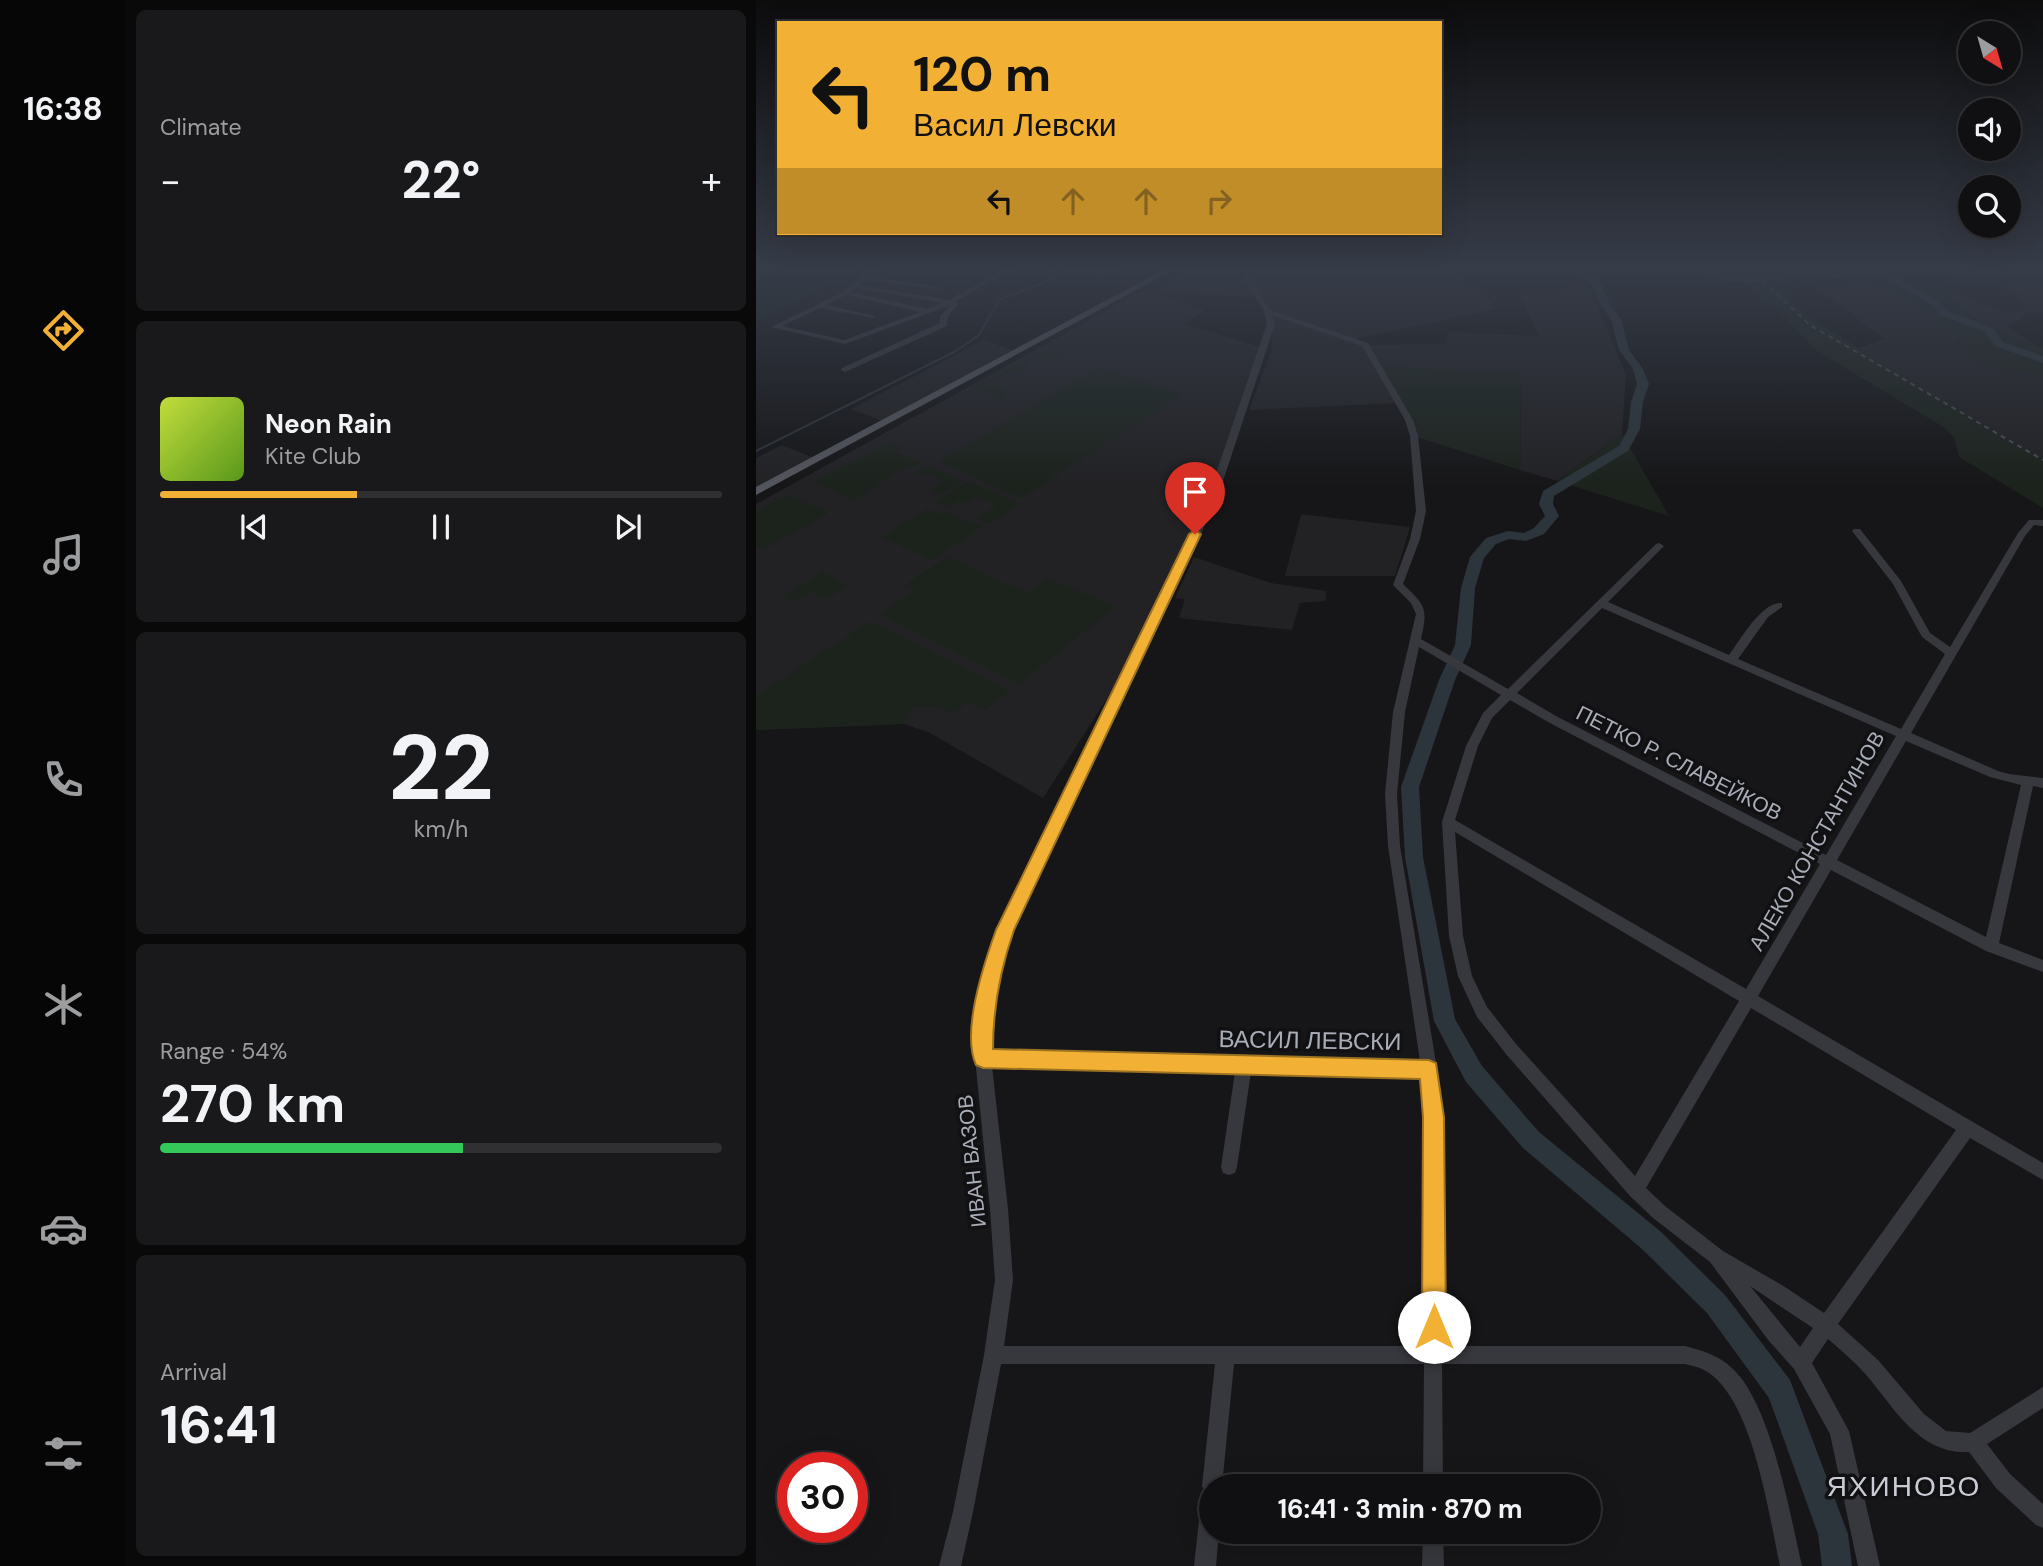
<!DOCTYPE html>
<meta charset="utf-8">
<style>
:root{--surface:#101012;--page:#19191b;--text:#f1f3f6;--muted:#9c9d9f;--line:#303032;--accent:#f2b134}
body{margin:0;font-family:"DM Sans",sans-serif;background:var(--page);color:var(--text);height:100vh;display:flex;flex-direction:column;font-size:26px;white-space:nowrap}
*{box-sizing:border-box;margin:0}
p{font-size:23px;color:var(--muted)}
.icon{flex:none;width:38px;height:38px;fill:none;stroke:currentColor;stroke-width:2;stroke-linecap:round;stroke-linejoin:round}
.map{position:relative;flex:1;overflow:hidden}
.side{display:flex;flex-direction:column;gap:10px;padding:10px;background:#09090a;width:630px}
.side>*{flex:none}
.top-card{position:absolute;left:21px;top:21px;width:665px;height:214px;border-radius:0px;box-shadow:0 7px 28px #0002,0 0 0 2px var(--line);background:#f2b134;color:#111;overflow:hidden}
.needle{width:46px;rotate:143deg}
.tools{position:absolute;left:1202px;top:21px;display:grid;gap:14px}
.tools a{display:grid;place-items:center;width:63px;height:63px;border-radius:50%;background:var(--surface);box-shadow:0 7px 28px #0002,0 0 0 2px var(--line);font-size:35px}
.speed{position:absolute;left:21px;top:1452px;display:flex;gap:14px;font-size:35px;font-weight:700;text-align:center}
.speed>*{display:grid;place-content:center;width:91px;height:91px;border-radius:50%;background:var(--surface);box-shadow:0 7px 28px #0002,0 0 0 2px var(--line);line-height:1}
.speed .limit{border:10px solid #d22;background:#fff;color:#111}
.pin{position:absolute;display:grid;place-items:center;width:60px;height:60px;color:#fff;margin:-72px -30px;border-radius:50% 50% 50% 0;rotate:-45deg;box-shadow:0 0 7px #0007}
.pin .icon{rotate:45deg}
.me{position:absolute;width:77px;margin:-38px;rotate:0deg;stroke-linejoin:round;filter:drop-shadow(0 0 5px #0008)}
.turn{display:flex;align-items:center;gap:24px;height:147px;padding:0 21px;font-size:32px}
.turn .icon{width:91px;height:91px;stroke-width:2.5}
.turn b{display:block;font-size:49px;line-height:60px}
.lanes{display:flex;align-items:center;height:66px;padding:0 21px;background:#0003;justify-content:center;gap:35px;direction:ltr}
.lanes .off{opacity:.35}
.big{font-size:52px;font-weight:700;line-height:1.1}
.side .tile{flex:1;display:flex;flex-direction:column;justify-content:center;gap:10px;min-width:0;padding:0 24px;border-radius:10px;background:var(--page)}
.side .dial{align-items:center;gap:0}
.dial b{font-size:91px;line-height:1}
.song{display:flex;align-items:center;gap:21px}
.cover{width:84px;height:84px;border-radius:10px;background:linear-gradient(135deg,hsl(70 70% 55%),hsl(90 70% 35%))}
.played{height:7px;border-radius:4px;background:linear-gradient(90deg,var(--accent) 35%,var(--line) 35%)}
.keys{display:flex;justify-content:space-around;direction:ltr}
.heat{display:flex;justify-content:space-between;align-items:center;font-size:38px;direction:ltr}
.charge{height:10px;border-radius:5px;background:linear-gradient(90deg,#34c759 54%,var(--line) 0)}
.trip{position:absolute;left:443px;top:1474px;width:402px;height:70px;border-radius:35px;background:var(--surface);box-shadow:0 7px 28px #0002,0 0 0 2px var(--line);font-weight:700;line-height:70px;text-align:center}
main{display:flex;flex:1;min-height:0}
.menu{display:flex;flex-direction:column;width:126px;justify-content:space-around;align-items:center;background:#060607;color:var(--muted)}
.menu .icon{width:49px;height:49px}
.menu .on{color:var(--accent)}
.menu b{font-size:32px;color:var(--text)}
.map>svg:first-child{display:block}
.built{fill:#222225}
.green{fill:#1c231d}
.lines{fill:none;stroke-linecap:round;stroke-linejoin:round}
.stream{stroke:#2c353c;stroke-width:2}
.river{fill:#2c353c;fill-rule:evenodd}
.minor{fill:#37383d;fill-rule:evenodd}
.major{fill:#53555c;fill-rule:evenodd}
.rail{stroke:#4a4c52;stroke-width:2;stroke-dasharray:5 4.5;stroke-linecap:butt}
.route{fill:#f2b134;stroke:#9d7322;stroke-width:2}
.labels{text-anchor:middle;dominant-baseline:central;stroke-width:7;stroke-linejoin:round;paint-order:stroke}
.street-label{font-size:21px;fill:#a8adb8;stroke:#111113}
.near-street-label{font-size:24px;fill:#a8adb8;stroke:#111113}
.near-quarter-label{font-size:28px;letter-spacing:2px;fill:#c9ccd4;stroke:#111113}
</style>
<main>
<nav class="menu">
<b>16:38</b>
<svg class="icon on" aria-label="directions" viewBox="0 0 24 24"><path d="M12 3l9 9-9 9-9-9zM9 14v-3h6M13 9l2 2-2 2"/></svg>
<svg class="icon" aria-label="music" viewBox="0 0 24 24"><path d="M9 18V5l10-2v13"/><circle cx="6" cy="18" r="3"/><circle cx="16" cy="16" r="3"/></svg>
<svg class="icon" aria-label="phone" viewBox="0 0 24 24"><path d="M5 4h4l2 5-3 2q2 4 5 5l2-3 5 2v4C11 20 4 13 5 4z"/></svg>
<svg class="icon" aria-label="climate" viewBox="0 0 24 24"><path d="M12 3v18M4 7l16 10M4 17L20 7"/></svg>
<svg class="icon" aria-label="car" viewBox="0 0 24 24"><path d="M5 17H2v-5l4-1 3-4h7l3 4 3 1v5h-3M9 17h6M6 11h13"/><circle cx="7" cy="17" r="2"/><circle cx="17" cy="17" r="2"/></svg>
<svg class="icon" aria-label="filters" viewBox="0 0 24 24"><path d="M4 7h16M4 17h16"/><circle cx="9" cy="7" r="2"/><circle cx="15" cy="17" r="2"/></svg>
</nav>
<section class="side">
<div class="tile"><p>Climate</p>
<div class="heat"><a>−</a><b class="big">22°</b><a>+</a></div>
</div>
<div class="tile">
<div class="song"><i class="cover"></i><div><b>Neon Rain</b><p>Kite Club</p></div></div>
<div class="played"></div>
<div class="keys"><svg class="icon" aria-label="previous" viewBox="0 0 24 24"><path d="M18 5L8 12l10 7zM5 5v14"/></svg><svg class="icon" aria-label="pause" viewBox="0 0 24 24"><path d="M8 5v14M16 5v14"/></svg><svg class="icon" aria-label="next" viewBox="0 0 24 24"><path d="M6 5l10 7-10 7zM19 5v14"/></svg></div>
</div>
<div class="tile dial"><b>22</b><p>km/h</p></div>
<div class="tile"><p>Range · 54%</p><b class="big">270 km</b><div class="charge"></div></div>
<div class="tile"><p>Arrival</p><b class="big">16:41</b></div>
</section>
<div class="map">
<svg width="1287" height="1566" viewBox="0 0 1287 1566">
<rect width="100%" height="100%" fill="#161618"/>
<g class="built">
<path d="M312 268H365L349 279 305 273Z"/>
<path d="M431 268H699L742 309 598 339 609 345 690 344 693 332 783 336 764 295 832 286 870 374 866 434 801 481 764 470 765 374 644 403 493 410 516 349 515 324 503 297 434 294 400 286Z"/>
<path d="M1091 268H1247L1287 274V313H1274L1251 326 1279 345 1239 330 1209 312 1187 289 1241 310 1261 312 1265 309V302L1262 293 1256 289 1159 271 1146 272 1152 276Z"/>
<path d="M1087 276 1124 282 1204 335 1200 343 1232 366 1287 375V460L1096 350 1129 339 1058 286 1090 281Z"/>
<path d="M386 291 449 310 427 324 504 347 450 501 356 691 287 798 174 733 148 724 0 730V504Z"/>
<path d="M228 340 256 350 126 421 95 409Z"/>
<path d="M26 445 58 458 0 488V458Z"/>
<path d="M545 514 654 527 639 576H529Z"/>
<path d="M438 557 515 583 570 591V601L544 603 536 630 423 618 429 599 419 598Z"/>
</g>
<g class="green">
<path d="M0 268H101L0 322Z"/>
<path d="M902 268H945L986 275 994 274 989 268C1047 268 1124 260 1177 284 1190 290 1197 302 1209 312 1232 329 1260 338 1287 348V375L1232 366 1200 343 1203 335 1124 282 1073 275 1055 276 1021 286 1052 317 1103 348 1097 350 1287 460V508L1203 457 1198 437 1189 428 1058 349 1029 317 989 283Z"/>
<path d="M286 351 303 354 296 358 286 355 268 364 271 366 262 373 256 371 230 386 235 388 240 385 248 395 243 398 221 386Z"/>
<path d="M623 366 765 374 764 470 658 436Z"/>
<path d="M343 368 425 395 266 498 182 462Z"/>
<path d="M866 434 913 516 801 481Z"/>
<path d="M133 443 146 448 139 452 165 463 153 469 150 468 96 500 57 481Z"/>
<path d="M170 465 207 481 184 495 175 491 188 481 171 474 167 476 158 473Z"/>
<path d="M215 483 263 504 234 523 222 518 241 505 220 496 209 503 203 500 192 507 180 502 208 484Z"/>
<path d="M32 495 72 513 7 550 0 546V512Z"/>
<path d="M171 509 185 515 190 512 226 527 175 560 126 537Z"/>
<path d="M191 557 271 593 292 578 359 607 263 684 124 614 160 590 149 585Z"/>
<path d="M67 572 91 586 71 599 57 592 35 601 27 597Z"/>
<path d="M115 621 253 691 229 710 212 702 196 713 180 706H156L148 724 0 730V696Z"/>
</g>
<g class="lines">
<path class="stream" d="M0 451 200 351 223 335 243 300 294 280 298 276V268"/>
<g class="river">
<path d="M804 268H817L842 278 854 304 865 319 873 350 887 369 893 384 887 402 884 429 872 451 798 496 797 504 803 516 788 534 770 541 753 539 740 544 728 558 719 588 715 645 699 680 663 787 667 857 699 1019 726 1066 783 1132 904 1231 969 1295 1034 1380 1092 1534 1096 1566H1066L1062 1534 1013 1398 951 1313 886 1249 767 1148 710 1082 678 1021 649 857 645 787 683 680 699 645 705 588 714 557 730 538 752 531 768 533 778 528 789 516 783 504 787 491 863 446 872 429 875 402 881 384 877 369 863 350 855 319 844 304 835 282Z"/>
<path d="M930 268H945L992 277 1062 269 1081 272 1116 269 1137 275 1176 297 1194 312 1237 328 1247 342 1287 356V363L1239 346 1229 332 1186 316 1170 301 1131 279 1116 275 1081 278 1062 275 992 283 971 281Z"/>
</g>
<g class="minor">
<path d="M117 268H124L114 277 186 287 183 289 110 280 104 285 193 300 251 268H258L199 302 202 304 192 316 191 326 89 372 85 370 86 368 184 323V316L195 305 89 344 15 327 87 292ZM100 288 187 303 171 309 94 292ZM90 295 164 312 88 340 26 326 64 308 119 318V316L70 305Z"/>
<path d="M482 268H488L514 310 612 343 657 420 662 436 670 511 664 539 647 584C670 606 672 608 665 639L752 689 900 544 903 543 908 546 852 602 973 655C984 640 1006 601 1026 603V607L1012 617 982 659 1145 729 1189 654 1166 637 1137 584 1096 531 1098 529H1104L1145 581 1174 633 1194 647 1262 533 1273 520H1287V526L1278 525 1269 536 1155 733 1242 771 1253 774 1287 778V788L1277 786 1243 943 1287 960V972L1230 951 1075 870 1002 996 1287 1163V1180L1214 1138 1082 1324 1122 1360 1168 1414 1190 1431 1214 1433 1287 1387V1408L1231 1444 1254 1474 1287 1504V1528L1280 1525 1240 1488 1213 1452C1164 1455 1139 1409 1112 1377 1100 1363 1086 1351 1072 1339L1056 1363 1093 1431 1124 1566H1102L1074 1434 1038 1369 1013 1341 954 1262 897 1218 874 1196 750 1054 721 1017 702 976 693 936 686 822 710 746 727 713 745 695 663 647 649 712 641 794 644 846 681 1069 685 1117 686 1346H929C947 1351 963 1355 977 1369 1015 1405 1034 1514 1046 1566H1024C1013 1515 997 1399 950 1371 944 1367 936 1366 929 1364H686L687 1486H667L668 1364H478L466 1486H455V1531H463L460 1566H438L445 1502 448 1495 450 1494 446 1486 459 1364H245L217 1512 205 1566H183L197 1512 228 1355 239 1280 234 1209 219 1058 220 1015 227 971 264 880 395 620 451 499 511 324 508 311ZM516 315 606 346 649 420 654 436 660 511 654 539 637 585 655 603 660 614 637 712 629 794 632 846 664 1061 235 1051 234 1015 241 971 278 880 405 620 461 499 519 324ZM846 608 1140 736 1070 855 800 716 761 693ZM754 700 792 722 1064 864 990 989 699 820 722 746 736 718ZM1150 741 1234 777 1265 785 1230 937 1081 860ZM699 832 983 1001 879 1176 760 1044 731 1007 716 976 707 936ZM995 1008 1200 1130 1068 1313 1029 1287 967 1251 909 1206 890 1188ZM236 1066 479 1072 465 1167 467 1173 473 1175 479 1173 481 1167 495 1072 666 1076 669 1117 668 1346H248L257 1280 252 1209ZM994 1286 1057 1328 1044 1347Z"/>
<path d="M667 1531H687L688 1566H666Z"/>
</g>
<g class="major">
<path d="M411 268H421L0 495V487Z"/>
<path d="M1247 268 1287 270V276L1251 270Z"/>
</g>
<path class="rail" d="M993 268 1054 325 1287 460"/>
</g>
<linearGradient id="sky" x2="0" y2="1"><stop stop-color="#0c0c0d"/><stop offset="0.55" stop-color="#363c48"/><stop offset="1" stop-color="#363c48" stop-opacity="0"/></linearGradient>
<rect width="1287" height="487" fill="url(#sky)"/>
<path class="route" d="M439 530 445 534 258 930C244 970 237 1006 237 1049L673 1060 680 1063 688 1117 690 1327 686 1336 678 1339 670 1336 666 1327 667 1117 664 1079 227 1068 220 1065C205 1032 228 963 240 930L433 534Z"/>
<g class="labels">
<g class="street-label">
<text transform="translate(923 763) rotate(27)">ПЕТКО Р. СЛАВЕЙКОВ</text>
<text transform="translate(1061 841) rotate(-60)">АЛЕКО КОНСТАНТИНОВ</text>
<text transform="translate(216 1161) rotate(-96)">ИВАН ВАЗОВ</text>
</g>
<g class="near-street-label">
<text transform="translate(554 1040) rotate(1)">ВАСИЛ ЛЕВСКИ</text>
</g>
<g class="near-quarter-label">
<text x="1148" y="1486">ЯХИНОВО</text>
</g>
</g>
</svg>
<div class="tools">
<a><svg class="needle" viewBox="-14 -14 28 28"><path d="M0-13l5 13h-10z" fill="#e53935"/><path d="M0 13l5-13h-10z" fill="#9c9d9f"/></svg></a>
<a><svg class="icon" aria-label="sound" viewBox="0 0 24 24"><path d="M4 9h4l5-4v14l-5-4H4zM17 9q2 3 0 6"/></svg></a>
<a><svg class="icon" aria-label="search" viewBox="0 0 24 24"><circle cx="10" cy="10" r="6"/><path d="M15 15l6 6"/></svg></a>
</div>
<div class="speed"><div class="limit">30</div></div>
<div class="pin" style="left:439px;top:534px;background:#d93025"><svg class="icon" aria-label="arrive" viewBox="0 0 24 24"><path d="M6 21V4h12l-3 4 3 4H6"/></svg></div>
<svg class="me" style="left:678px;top:1327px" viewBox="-20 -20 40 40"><circle r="19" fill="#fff"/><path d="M0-13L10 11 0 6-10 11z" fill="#f2b134"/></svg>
<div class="trip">16:41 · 3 min · 870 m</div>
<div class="top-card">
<div class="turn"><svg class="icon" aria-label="left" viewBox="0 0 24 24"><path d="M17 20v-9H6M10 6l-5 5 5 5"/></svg><div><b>120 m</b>Васил Левски</div></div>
<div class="lanes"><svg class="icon" aria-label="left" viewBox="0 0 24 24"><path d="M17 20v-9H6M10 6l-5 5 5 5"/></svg><svg class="icon off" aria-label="ahead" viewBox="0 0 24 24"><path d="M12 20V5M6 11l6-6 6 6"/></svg><svg class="icon off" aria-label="ahead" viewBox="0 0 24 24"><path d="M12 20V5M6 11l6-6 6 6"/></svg><svg class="icon off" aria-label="right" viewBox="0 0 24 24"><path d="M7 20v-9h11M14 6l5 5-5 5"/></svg></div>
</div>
</div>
</main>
